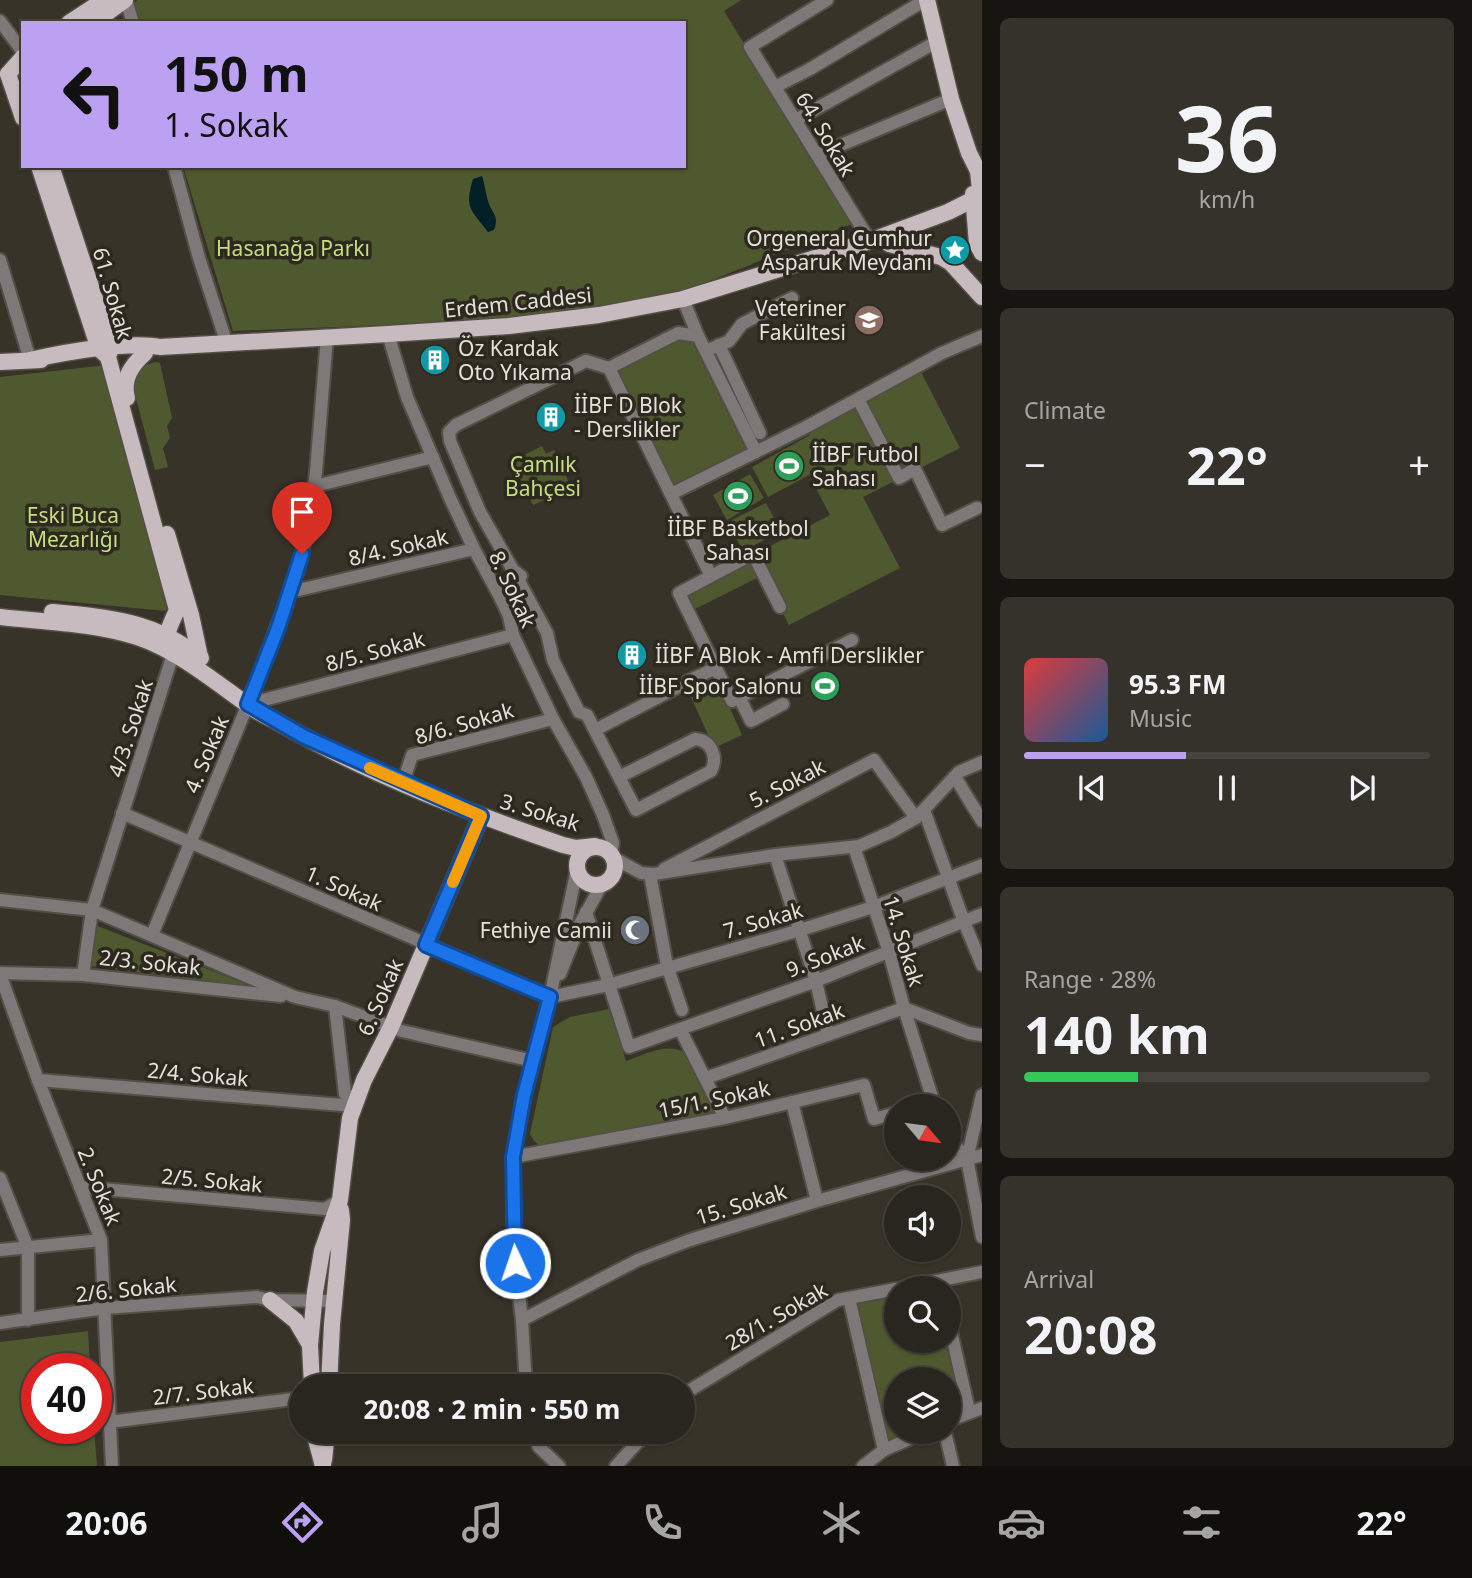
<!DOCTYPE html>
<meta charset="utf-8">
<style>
:root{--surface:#29261f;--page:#35322c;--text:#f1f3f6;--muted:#a5a5a4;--line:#45433d;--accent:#bca0f2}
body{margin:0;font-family:"Noto Sans",sans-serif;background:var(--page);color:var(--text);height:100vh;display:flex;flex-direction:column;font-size:26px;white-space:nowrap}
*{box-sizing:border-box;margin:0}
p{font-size:23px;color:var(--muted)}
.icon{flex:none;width:38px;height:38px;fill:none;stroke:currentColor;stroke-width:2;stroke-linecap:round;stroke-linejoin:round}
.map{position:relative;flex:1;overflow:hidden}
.drawer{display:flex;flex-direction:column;gap:18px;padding:18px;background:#171511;width:490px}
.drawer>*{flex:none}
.hud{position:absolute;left:21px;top:21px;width:665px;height:147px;border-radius:0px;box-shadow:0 2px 5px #0004,0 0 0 2px var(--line);background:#bca0f2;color:#111;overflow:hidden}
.needle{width:46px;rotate:119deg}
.controls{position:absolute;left:884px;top:1094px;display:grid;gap:14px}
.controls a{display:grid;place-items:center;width:77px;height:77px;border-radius:50%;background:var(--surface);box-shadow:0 2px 5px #0004,0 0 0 2px var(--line);font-size:35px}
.speed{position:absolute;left:21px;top:1353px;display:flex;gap:14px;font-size:35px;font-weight:700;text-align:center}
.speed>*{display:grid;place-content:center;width:91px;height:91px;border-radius:50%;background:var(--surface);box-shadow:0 2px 5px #0004,0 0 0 2px var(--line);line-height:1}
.speed .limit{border:10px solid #d22;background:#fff;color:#111}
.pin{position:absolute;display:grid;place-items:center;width:60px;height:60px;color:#fff;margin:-72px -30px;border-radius:50% 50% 50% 0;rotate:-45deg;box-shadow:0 0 7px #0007}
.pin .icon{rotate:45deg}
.me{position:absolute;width:77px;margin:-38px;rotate:357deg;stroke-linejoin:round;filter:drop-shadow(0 0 5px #0008)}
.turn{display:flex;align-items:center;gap:24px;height:147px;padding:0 28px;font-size:32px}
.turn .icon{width:91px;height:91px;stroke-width:2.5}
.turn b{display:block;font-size:49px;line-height:60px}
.big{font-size:52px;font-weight:700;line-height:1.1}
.drawer .card{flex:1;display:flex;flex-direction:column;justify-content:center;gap:10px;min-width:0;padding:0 24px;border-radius:10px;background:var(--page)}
.drawer .dial{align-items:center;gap:0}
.dial b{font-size:91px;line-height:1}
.song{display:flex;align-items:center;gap:21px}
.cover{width:84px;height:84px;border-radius:10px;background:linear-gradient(135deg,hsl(0 70% 55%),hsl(210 70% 35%))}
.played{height:7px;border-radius:4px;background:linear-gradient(90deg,var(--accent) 40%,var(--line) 40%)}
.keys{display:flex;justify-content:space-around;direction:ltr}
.heat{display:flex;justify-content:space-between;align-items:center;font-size:38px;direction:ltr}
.charge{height:10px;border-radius:5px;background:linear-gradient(90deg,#34c759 28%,var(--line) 0)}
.trip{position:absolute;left:289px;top:1374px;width:406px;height:70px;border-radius:35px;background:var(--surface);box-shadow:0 2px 5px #0004,0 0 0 2px var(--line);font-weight:700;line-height:70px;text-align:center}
.menu{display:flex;height:112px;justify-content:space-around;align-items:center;background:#100f0c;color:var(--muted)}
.menu .icon{width:49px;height:49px}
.menu .selected{color:var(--accent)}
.menu b{font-size:32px;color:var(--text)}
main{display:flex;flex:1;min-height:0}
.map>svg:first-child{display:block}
.green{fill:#4f592f}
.water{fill:#042027}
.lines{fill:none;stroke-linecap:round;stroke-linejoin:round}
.minor-casing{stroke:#534f46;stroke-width:16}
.major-casing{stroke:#534f46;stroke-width:19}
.minor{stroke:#7e7879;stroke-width:12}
.major{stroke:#c8bbbf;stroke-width:16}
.route-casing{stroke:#114b97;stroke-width:18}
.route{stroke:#1a73e8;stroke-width:12}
.slow{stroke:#f59e0b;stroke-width:12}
.labels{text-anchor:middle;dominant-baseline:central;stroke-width:7;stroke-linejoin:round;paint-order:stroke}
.street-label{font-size:21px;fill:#e5e2dc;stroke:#2d291f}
.poi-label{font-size:21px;fill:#e5e2dc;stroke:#2d291f;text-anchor:end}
.park-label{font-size:21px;fill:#c6de82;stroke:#2d291f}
</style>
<main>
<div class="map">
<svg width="982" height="1466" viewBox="0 0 982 1466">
<rect width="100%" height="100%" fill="#373329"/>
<g class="green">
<path d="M138 0H741L724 11 854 223 680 293 597 309 509 320 233 331 183 166H684V23H140L134 3Z"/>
<path d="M678 333 698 336 756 452 671 494 609 368Z"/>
<path d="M156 362 160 363 172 418 167 426 170 438 163 448 168 467 155 470 134 391C133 373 139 366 156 362Z"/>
<path d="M107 365 168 601 166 611 0 595V377Z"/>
<path d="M918 366 960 448 863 497 900 568 789 625 763 575 689 612 679 593 830 515 809 475 768 497 752 467 810 435 806 427Z"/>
<path d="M542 446 546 454 554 450 571 487 533 505 512 461Z"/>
<path d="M750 474 764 498 727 520 713 495Z"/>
<path d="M766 503 781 531 743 551 728 522Z"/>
<path d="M718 682 742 735 714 748 690 695Z"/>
<path d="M95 925 251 986 89 966Z"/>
<path d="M609 1009 626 1061C646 1054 669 1041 687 1054L714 1113 540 1146 534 1141 530 1134 553 1027 570 1017Z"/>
<path d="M896 1289V1340H948L969 1411 949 1421 948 1379H896V1432H925L884 1450 849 1298Z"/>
<path d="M88 1331 90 1368H37V1428H94L97 1466H0V1342Z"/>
</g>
<path class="water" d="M482 176C485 185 486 196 489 204 494 215 499 218 494 230L488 232C471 209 464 209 473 179Z"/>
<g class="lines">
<g class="minor-casing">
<g id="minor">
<path d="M126 0 133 23"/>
<path d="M827 0 750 47 870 241"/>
<path d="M0 21 23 52"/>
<path d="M775 87 810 69 925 0"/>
<path d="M796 120 938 41"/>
<path d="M817 155 951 99"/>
<path d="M174 166 199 258 226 341"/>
<path d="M0 260 30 360"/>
<path d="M683 299 698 336 756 452"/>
<path d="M388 334 407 397 450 498 474 549 500 597 509 616 513 635 553 719 586 777 603 815 613 843 611 853"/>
<path d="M719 345 760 433"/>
<path d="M706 351 729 341 742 324 792 298"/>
<path d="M609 368 711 576"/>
<path d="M858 399 899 478 915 469 942 525 977 508"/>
<path d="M315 486 433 457"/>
<path d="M671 494 806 427 942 353 982 336"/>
<path d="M290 592 474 549"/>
<path d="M780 607 753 554 679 593 732 701 852 640"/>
<path d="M688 681 716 668"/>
<path d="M739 697 751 721 783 704"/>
<path d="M248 704 513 635"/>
<path d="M595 730 680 686"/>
<path d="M619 777 695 739C712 740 718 758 711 771L636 810 587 715 579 712 553 660 547 633 519 581 521 576 513 570 480 512 450 441 449 432 456 425 586 361 609 368 678 333 698 336"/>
<path d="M955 777 982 821"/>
<path d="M403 783 412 755 553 719"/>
<path d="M924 810 964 922 982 965"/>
<path d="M122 813 550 997"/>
<path d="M854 847 889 952 904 1008 969 1033 982 1035"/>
<path d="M775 855 816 981 828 1034"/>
<path d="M614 858 641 873 654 874 775 855 859 846 891 832 916 818 959 772 982 762"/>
<path d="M664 869 874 760 916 818"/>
<path d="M650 874 667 966 682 1010"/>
<path d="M0 900 92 910 295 997 335 1006 402 1031 533 1061"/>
<path d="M586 912 629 1047 816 981 982 914"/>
<path d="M152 935 248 704 297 573 309 524 316 472 327 337"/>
<path d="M0 973 83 975 281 996"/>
<path d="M0 974 38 1080 101 1240 112 1466"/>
<path d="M560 974 580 924 602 884"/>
<path d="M83 975 92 910 173 654"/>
<path d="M550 997 608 985 800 930 873 907 982 865"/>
<path d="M335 1006 345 1094 357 1099"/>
<path d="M680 1029 725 1118"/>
<path d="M706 1078 904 1008 932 1097 930 1103"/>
<path d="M38 1080 354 1106"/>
<path d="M982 1095 967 1159 982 1237"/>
<path d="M792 1102 817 1201"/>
<path d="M948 1137 967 1159"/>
<path d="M513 1157 725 1118 864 1085 874 1119 896 1113"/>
<path d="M0 1178 28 1248V1320"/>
<path d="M80 1187 325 1209 340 1200"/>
<path d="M0 1250 101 1240"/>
<path d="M901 1288 982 1272"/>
<path d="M849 1298 884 1450"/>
<path d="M948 1318 969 1411"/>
<path d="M522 1320 638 1260 690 1240 817 1201 982 1155"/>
<path d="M0 1323 105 1308 257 1297 270 1300 334 1301"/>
<path d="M526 1386 522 1320 513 1243V1157L524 1095 550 997 577 869"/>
<path d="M682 1395 838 1300 896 1289"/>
<path d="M948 1421 982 1408"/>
<path d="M109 1422 301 1398"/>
<path d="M533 1432 539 1447 559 1466"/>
<path d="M945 1432 953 1466"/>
<path d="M616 1466 647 1432"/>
<path d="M863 1466 884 1450 925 1432"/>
</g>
</g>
<g class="major-casing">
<g id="major">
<path d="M927 0 951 99 969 153 978 171 982 209"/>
<path d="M69 23 104 0"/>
<path d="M93 23 125 0"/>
<path d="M8 74 23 118"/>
<path d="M8 74 23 57"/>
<path d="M39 166 99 349 106 355"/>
<path d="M51 166 108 338 111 348 108 357 177 610C170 626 161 639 173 654"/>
<path d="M973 194 977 244 982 253"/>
<path d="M889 244 941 257 951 263 982 297"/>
<path d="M30 360C65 352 127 341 160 347L388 334 509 326 599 315 683 299 870 241 948 212 982 195"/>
<path d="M0 362 41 360"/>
<path d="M127 398C122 379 131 366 145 353"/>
<path d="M167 534 191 615 200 657"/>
<path d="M52 612C108 617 155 621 201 658"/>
<path d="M0 617C45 622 94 623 137 637 181 652 217 684 255 710 267 717 280 723 292 730 378 778 471 813 563 845L576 848 595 846"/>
<circle cx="596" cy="866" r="19"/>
<path d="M270 1300 296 1321 310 1345"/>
<path d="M312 1386 310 1345 315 1292 322 1251 340 1200 350 1118 364 1080 391 1027 481 816"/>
<path d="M329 1386 332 1324 342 1220 341 1210"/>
<path d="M314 1432 323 1466"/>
<path d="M324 1460 327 1432"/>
</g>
</g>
<use href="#minor" class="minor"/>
<use href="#major" class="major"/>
</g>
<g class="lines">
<g class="route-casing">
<path id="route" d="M302 554 278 628 248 704 303 736 481 816 426 945 550 997 524 1095 513 1157 515 1263"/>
</g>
<use href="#route" class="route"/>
<path class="slow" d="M370 768 481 816 453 882"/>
</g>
<defs>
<g id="sight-disc" transform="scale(1.575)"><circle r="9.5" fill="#0f9aa8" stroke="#2d291f"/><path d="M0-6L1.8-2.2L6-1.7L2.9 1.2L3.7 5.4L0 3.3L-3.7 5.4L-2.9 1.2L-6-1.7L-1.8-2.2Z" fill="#fff"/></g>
<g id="university-disc" transform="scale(1.575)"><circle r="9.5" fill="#8d6e63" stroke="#2d291f"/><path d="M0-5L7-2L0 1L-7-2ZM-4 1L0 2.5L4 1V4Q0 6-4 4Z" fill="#fff"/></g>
<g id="building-disc" transform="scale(1.575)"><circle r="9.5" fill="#0f9aa8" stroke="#2d291f"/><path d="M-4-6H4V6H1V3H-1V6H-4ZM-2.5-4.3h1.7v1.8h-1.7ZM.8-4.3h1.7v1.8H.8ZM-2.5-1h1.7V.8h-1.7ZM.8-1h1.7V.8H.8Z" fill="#fff"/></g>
<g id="stadium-disc" transform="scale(1.575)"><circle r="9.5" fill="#2e9e5b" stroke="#2d291f"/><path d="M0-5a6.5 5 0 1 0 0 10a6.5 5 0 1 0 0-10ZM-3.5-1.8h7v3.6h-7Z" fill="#fff"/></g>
<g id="mosque-disc" transform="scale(1.575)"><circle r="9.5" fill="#6b7280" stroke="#2d291f"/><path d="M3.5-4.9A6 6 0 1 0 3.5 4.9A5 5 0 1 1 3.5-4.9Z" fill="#fff"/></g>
</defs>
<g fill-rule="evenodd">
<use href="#sight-disc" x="955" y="250"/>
<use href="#university-disc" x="869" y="320"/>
<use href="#building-disc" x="435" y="360"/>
<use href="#building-disc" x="551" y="417"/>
<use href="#stadium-disc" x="789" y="466"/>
<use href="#stadium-disc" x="738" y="496"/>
<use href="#building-disc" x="632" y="655"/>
<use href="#stadium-disc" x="825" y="686"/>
<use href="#mosque-disc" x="635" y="930"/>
</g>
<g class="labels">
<g class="street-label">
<text transform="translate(826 134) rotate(59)">64. Sokak</text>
<text transform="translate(113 293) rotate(74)">61. Sokak</text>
<text transform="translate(518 302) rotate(-6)">Erdem Caddesi</text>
<text transform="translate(398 547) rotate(-13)">8/4. Sokak</text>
<text transform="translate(513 589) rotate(65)">8. Sokak</text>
<text transform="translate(375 651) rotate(-15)">8/5. Sokak</text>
<text transform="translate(464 723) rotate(-16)">8/6. Sokak</text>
<text transform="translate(130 728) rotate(-72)">4/3. Sokak</text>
<text transform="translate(206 754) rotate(-67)">4. Sokak</text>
<text transform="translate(787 783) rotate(-27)">5. Sokak</text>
<text transform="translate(540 812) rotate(17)">3. Sokak</text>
<text transform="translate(344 888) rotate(24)">1. Sokak</text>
<text transform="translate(763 920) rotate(-16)">7. Sokak</text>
<text transform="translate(904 941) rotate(73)">14. Sokak</text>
<text transform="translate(825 956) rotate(-21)">9. Sokak</text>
<text transform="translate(150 962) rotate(6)">2/3. Sokak</text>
<text transform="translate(380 997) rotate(-66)">6. Sokak</text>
<text transform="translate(799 1025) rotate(-20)">11. Sokak</text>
<text transform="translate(198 1074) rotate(5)">2/4. Sokak</text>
<text transform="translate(714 1099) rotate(-12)">15/1. Sokak</text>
<text transform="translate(212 1180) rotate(5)">2/5. Sokak</text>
<text transform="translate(100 1186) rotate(68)">2. Sokak</text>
<text transform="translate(741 1204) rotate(-17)">15. Sokak</text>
<text transform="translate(126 1289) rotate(-6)">2/6. Sokak</text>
<text transform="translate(776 1316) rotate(-30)">28/1. Sokak</text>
<text transform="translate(203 1391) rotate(-7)">2/7. Sokak</text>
</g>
<g class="poi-label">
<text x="932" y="238">Orgeneral Cumhur<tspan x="932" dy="24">Asparuk Meydanı</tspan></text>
<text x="846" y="308">Veteriner<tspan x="846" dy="24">Fakültesi</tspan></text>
<text x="458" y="348" text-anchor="start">Öz Kardak<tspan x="458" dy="24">Oto Yıkama</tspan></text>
<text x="574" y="405" text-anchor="start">İİBF D Blok<tspan x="574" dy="24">- Derslikler</tspan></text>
<text x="812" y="454" text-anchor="start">İİBF Futbol<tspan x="812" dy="24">Sahası</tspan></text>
<text x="738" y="528" text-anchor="middle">İİBF Basketbol<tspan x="738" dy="24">Sahası</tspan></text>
<text x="655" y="655" text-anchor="start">İİBF A Blok - Amfi Derslikler</text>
<text x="802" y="686">İİBF Spor Salonu</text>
<text x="612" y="930">Fethiye Camii</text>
</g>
<g class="park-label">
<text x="293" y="248">Hasanağa Parkı</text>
<text x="543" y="464">Çamlık<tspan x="543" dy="24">Bahçesi</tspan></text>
<text x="73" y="515">Eski Buca<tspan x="73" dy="24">Mezarlığı</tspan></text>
</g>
</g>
</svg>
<div class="controls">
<a><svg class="needle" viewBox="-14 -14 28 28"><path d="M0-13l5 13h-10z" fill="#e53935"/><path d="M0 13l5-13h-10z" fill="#a5a5a4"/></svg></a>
<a><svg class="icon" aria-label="sound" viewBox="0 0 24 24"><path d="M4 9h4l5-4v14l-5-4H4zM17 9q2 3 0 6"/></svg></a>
<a><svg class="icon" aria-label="search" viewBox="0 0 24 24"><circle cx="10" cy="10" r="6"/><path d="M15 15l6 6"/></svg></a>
<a><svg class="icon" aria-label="layers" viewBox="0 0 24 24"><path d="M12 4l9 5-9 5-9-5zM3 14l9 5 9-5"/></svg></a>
</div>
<div class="speed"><div class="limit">40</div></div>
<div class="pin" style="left:302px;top:554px;background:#d93025"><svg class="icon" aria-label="arrive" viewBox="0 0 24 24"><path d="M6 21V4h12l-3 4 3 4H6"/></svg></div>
<svg class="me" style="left:515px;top:1263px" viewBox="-20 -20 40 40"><circle r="17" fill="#1a73e8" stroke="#fff" stroke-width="3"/><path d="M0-11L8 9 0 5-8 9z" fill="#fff"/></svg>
<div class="trip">20:08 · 2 min · 550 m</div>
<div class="hud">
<div class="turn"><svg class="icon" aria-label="left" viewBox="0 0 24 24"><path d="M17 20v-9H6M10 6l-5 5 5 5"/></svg><div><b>150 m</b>1. Sokak</div></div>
</div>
</div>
<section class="drawer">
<div class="card dial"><b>36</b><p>km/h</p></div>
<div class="card"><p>Climate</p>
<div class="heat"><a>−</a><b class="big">22°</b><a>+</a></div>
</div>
<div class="card">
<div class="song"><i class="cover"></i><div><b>95.3 FM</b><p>Music</p></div></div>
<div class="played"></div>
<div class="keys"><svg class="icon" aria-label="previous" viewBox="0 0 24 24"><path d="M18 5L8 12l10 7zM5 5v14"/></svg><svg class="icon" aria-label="pause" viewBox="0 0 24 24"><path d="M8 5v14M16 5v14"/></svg><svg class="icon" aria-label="next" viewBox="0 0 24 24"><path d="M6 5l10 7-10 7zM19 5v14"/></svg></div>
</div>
<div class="card"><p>Range · 28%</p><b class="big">140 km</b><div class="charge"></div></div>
<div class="card"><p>Arrival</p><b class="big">20:08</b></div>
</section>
</main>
<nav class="menu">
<b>20:06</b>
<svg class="icon selected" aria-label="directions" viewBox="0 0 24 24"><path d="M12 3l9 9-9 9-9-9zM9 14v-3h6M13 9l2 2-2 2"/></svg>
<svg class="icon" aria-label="music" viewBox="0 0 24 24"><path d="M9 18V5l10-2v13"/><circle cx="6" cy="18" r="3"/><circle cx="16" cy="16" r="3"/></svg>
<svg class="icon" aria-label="phone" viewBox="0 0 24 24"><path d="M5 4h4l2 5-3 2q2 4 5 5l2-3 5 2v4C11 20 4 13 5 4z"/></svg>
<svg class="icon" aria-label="climate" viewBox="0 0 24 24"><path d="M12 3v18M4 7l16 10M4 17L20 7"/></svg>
<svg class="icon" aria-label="car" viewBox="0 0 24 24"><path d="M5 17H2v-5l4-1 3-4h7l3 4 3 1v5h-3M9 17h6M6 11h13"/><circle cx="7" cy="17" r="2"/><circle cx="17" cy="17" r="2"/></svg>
<svg class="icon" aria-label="filters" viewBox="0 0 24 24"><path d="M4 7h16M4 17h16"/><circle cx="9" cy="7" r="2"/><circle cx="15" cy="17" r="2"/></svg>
<b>22°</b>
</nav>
